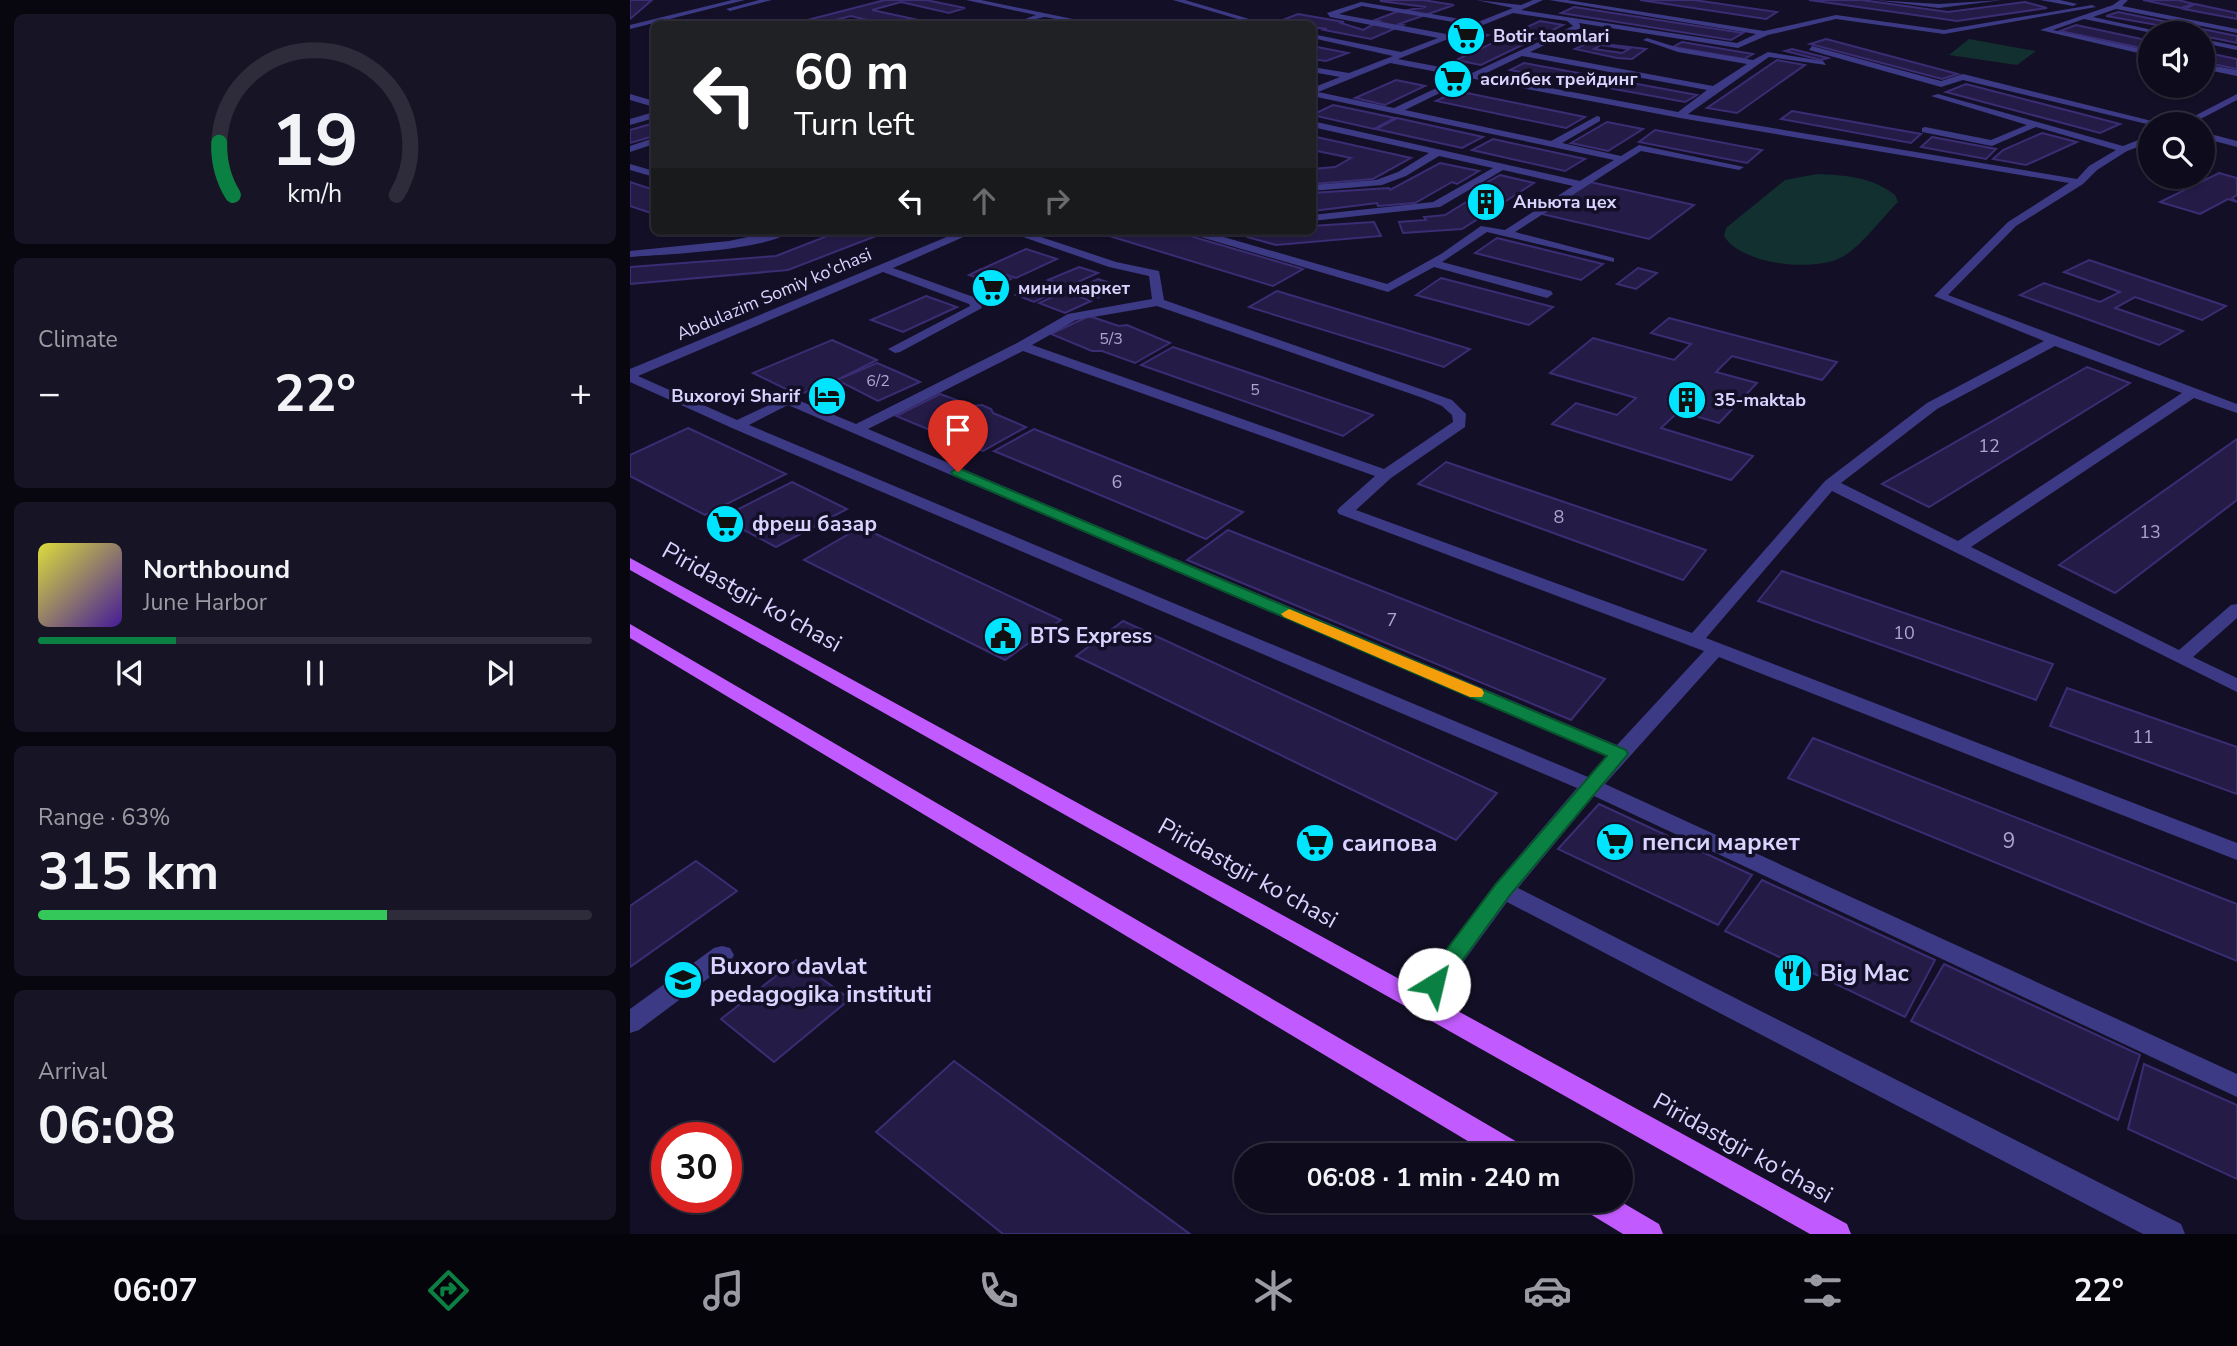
<!DOCTYPE html>
<meta charset="utf-8">
<style>
:root{--surface:#0e0b1c;--page:#171425;--text:#f1f3f6;--muted:#9b9ba3;--line:#2e2b3b;--accent:#0b8043}
body{margin:0;font-family:"Nunito Sans",sans-serif;background:var(--page);color:var(--text);height:100vh;display:flex;flex-direction:column;font-size:26px;white-space:nowrap}
*{box-sizing:border-box;margin:0}
p{font-size:23px;color:var(--muted)}
.icon{flex:none;width:38px;height:38px;fill:none;stroke:currentColor;stroke-width:2;stroke-linecap:round;stroke-linejoin:round}
.map{position:relative;flex:1;overflow:hidden}
.side{display:flex;flex-direction:column;gap:14px;padding:14px;background:#08060f;width:630px}
.side>*{flex:none}
.banner{position:absolute;left:21px;top:21px;width:665px;height:214px;border-radius:10px;box-shadow:0 2px 5px #0004,0 0 0 2px var(--line);background:#202124;color:#fff;overflow:hidden}
.buttons{position:absolute;left:1508px;top:21px;display:grid;gap:14px}
.buttons a{display:grid;place-items:center;width:77px;height:77px;border-radius:50%;background:var(--surface);box-shadow:0 2px 5px #0004,0 0 0 2px var(--line);font-size:35px}
.speed{position:absolute;left:21px;top:1122px;display:flex;gap:14px;font-size:35px;font-weight:700;text-align:center}
.speed>*{display:grid;place-content:center;width:91px;height:91px;border-radius:50%;background:var(--surface);box-shadow:0 2px 5px #0004,0 0 0 2px var(--line);line-height:1}
.speed .limit{border:10px solid #d22;background:#fff;color:#111}
.pin{position:absolute;display:grid;place-items:center;width:60px;height:60px;color:#fff;margin:-72px -30px;border-radius:50% 50% 50% 0;rotate:-45deg;box-shadow:0 0 7px #0007}
.pin .icon{rotate:45deg}
.me{position:absolute;width:77px;margin:-38px;rotate:36deg;stroke-linejoin:round;filter:drop-shadow(0 0 5px #0008)}
.turn{display:flex;align-items:center;gap:24px;height:147px;padding:0 28px;font-size:32px}
.turn .icon{width:91px;height:91px;stroke-width:2.5}
.turn b{display:block;font-size:49px;line-height:60px}
.lanes{display:flex;align-items:center;height:66px;padding:0 28px;background:#0003;justify-content:center;gap:35px;direction:ltr}
.lanes .off{opacity:.35}
.big{font-size:52px;font-weight:700;line-height:1.1}
.side .card{flex:1;display:flex;flex-direction:column;justify-content:center;gap:10px;min-width:0;padding:0 24px;border-radius:10px;background:var(--page)}
.side .dial{align-items:center;gap:0}
.dial svg{height:182px;overflow:visible;fill:none;stroke:var(--line);stroke-width:7;stroke-linecap:round;text-anchor:middle}
.dial text{fill:var(--text);stroke:none}
.song{display:flex;align-items:center;gap:21px}
.cover{width:84px;height:84px;border-radius:10px;background:linear-gradient(135deg,hsl(60 70% 55%),hsl(260 70% 35%))}
.played{height:7px;border-radius:4px;background:linear-gradient(90deg,var(--accent) 25%,var(--line) 25%)}
.keys{display:flex;justify-content:space-around;direction:ltr}
.heat{display:flex;justify-content:space-between;align-items:center;font-size:38px;direction:ltr}
.charge{height:10px;border-radius:5px;background:linear-gradient(90deg,#34c759 63%,var(--line) 0)}
.trip{position:absolute;left:604px;top:1143px;width:399px;height:70px;border-radius:35px;background:var(--surface);box-shadow:0 2px 5px #0004,0 0 0 2px var(--line);font-weight:700;line-height:70px;text-align:center}
.tabs{display:flex;height:112px;justify-content:space-around;align-items:center;background:#06040b;color:var(--muted)}
.tabs .icon{width:49px;height:49px}
.tabs .active{color:var(--accent)}
.tabs b{font-size:32px;color:var(--text)}
main{display:flex;flex:1;min-height:0}
.map>svg:first-child{display:block}
.green{fill:#12302f}
.building{fill:#241b47;stroke:#3b2d73;stroke-width:2;fill-rule:evenodd}
.lines{fill:none;stroke-linecap:round;stroke-linejoin:round}
.minor{fill:#3d3a85;fill-rule:evenodd}
.major{fill:#c25bff;fill-rule:evenodd}
.route{fill:#0b8043;stroke:#07532c;stroke-width:2}
.slow{fill:#f59e0b}
.labels{text-anchor:middle;dominant-baseline:central;stroke-width:7;stroke-linejoin:round;paint-order:stroke}
.far-number-label{font-size:16px;fill:#aca6d1}
.far-poi-label{font-size:18px;font-weight:bold;fill:#d9d4ff;stroke:#130f26;text-anchor:start}
.far-street-label{font-size:18px;fill:#d9d4ff;stroke:#130f26}
.number-label{font-size:18px;fill:#aca6d1}
.poi-label{font-size:21px;font-weight:bold;fill:#d9d4ff;stroke:#130f26;text-anchor:start}
.near-number-label{font-size:21px;fill:#aca6d1}
.near-street-label{font-size:24px;fill:#d9d4ff;stroke:#130f26}
.near-poi-label{font-size:24px;font-weight:bold;fill:#d9d4ff;stroke:#130f26;text-anchor:start}
</style>
<main>
<section class="side">
<div class="card dial"><svg viewBox="0 0 100 80">
<path d="M14 69A42 42 0 1 1 86 69"/>
<path d="M14 69A42 42 0 0 1 8 46" stroke="#0b8043"/>
<text x="50" y="56" font-size="32" font-weight="700">19</text>
<text x="50" y="72" font-size="11">km/h</text>
</svg></div>
<div class="card"><p>Climate</p>
<div class="heat"><a>−</a><b class="big">22°</b><a>+</a></div>
</div>
<div class="card">
<div class="song"><i class="cover"></i><div><b>Northbound</b><p>June Harbor</p></div></div>
<div class="played"></div>
<div class="keys"><svg class="icon" aria-label="previous" viewBox="0 0 24 24"><path d="M18 5L8 12l10 7zM5 5v14"/></svg><svg class="icon" aria-label="pause" viewBox="0 0 24 24"><path d="M8 5v14M16 5v14"/></svg><svg class="icon" aria-label="next" viewBox="0 0 24 24"><path d="M6 5l10 7-10 7zM19 5v14"/></svg></div>
</div>
<div class="card"><p>Range · 63%</p><b class="big">315 km</b><div class="charge"></div></div>
<div class="card"><p>Arrival</p><b class="big">06:08</b></div>
</section>
<div class="map">
<svg width="1607" height="1234" viewBox="0 0 1607 1234">
<rect width="100%" height="100%" fill="#130f26"/>
<g class="green">
<path d="M1339 39 1406 51 1387 65 1319 55Z"/>
<path d="M1187 174C1214 175 1243 177 1265 195L1268 202C1252 218 1232 245 1214 256 1186 273 1111 265 1094 236L1096 228 1155 180Z"/>
</g>
<g class="building">
<path d="M0 0H22L0 19Z"/>
<path d="M255 0H296L335 8 319 13 271 2 242 10 293 21 281 24H242L249 23 221 16 189 24H162Z"/>
<path d="M753 0H793L824 5 769 24 773 25 741 39 694 30 697 29 682 27V24H661L664 23 650 21 668 14 714 22 711 23 733 30 750 21 745 20 766 12 796 7 750 1Z"/>
<path d="M1010 0H1064L1147 12 1136 19Z"/>
<path d="M1179 0H1232L1318 12 1395 2 1417 8 1327 21Z"/>
<path d="M1513 0H1548L1564 4 1551 8Z"/>
<path d="M1565 4 1607 13V19L1554 9Z"/>
<path d="M944 7 1113 33 1101 40 931 13Z"/>
<path d="M1488 12 1607 36V43L1573 36V33L1476 16Z"/>
<path d="M910 21 933 25 851 65 826 60Z"/>
<path d="M1446 25 1521 41V50L1430 31Z"/>
<path d="M848 33 858 35 837 44 827 42Z"/>
<path d="M1196 39 1328 74 1312 79 1180 44Z"/>
<path d="M964 40 978 42 974 44 1016 49 1002 59 987 58 945 49ZM971 45 999 49 992 53 964 49Z"/>
<path d="M1052 42 1123 54 1114 59 1043 47Z"/>
<path d="M682 46 718 53 696 61 682 59Z"/>
<path d="M1162 49 1198 58 1191 60 1155 51Z"/>
<path d="M1573 52 1607 59V69L1573 62Z"/>
<path d="M1147 60 1175 65 1107 113 1077 108Z"/>
<path d="M894 63 1067 95 1055 102 880 70Z"/>
<path d="M766 80 795 86 755 105 725 98Z"/>
<path d="M1336 84 1490 124 1470 133 1316 92Z"/>
<path d="M827 91 955 117 936 128 806 101Z"/>
<path d="M703 105 765 118 744 129 682 115Z"/>
<path d="M1162 111 1291 134 1281 143 1151 119Z"/>
<path d="M767 118 853 137 832 148 746 129Z"/>
<path d="M977 122 1013 129 978 151 941 143Z"/>
<path d="M24 123V136L0 143V130Z"/>
<path d="M1025 130 1132 150 1117 163 1009 142Z"/>
<path d="M1412 133 1447 142 1396 165 1363 159 1373 150Z"/>
<path d="M682 136 781 158 743 179 684 184 682 169 705 167 721 158 682 150Z"/>
<path d="M1302 137 1366 149 1356 159 1291 147Z"/>
<path d="M863 139 955 159 935 171 842 150Z"/>
<path d="M810 163 849 171 827 184 822 182 785 203 748 206 747 203 682 211V193L759 188 760 190Z"/>
<path d="M1589 173 1607 178V195L1602 198 1607 202 1598 199 1570 214 1530 202Z"/>
<path d="M870 175 904 183 832 229 773 233 769 222 796 220 794 217 815 215 859 188 851 186Z"/>
<path d="M0 182 24 190V214L0 206Z"/>
<path d="M960 182 1064 205 1019 239 912 214Z"/>
<path d="M744 222 751 236 646 245 617 237 615 231H682V226Z"/>
<path d="M210 231H259L158 270 0 284V267L146 256Z"/>
<path d="M463 231H543L673 269 643 286Z"/>
<path d="M867 238 973 264 951 280 845 253Z"/>
<path d="M396 249 427 259 386 278 354 268Z"/>
<path d="M1459 260 1596 306 1572 320 1505 297 1485 308 1553 331 1529 345 1390 295 1414 283 1470 302 1490 292 1434 272Z"/>
<path d="M449 267 468 273 437 287 418 280Z"/>
<path d="M1008 268 1027 273 1006 289 987 284Z"/>
<path d="M351 269 381 279 369 285 339 275Z"/>
<path d="M811 278 923 307 899 325 786 295Z"/>
<path d="M468 279 491 287 467 298 444 290Z"/>
<path d="M410 285 427 291 404 302 386 295Z"/>
<path d="M435 291 461 301 435 313 409 303Z"/>
<path d="M647 291 840 349 814 367 619 307Z"/>
<path d="M296 296 327 307 273 332 241 320Z"/>
<path d="M459 316 489 326 497 325 540 343 505 363 472 351H462L421 334Z"/>
<path d="M1039 318 1207 362 1192 380 1102 356 1086 372 1127 383 1089 423 1049 411 1031 428 1123 456 1101 480 922 424 946 403 987 415 1006 398 920 373 963 338 1044 360 1061 344 1021 333Z"/>
<path d="M202 340 247 360 207 380 168 395 123 373Z"/>
<path d="M543 347 743 415 713 436 511 365Z"/>
<path d="M247 363 268 372 290 382 248 401 207 380Z"/>
<path d="M1457 367 1500 383 1299 507 1252 484Z"/>
<path d="M310 394 343 406 352 405 361 409 363 413 396 427 353 451 318 437 301 434 300 430 266 416Z"/>
<path d="M58 428 156 474 75 515 0 476V455Z"/>
<path d="M404 429 613 512 576 539 364 451Z"/>
<path d="M1607 439V500L1485 593 1429 565Z"/>
<path d="M816 462 1076 550 1053 580 788 484Z"/>
<path d="M162 482 217 509 146 547 91 518Z"/>
<path d="M231 527 261 541 431 620 375 660 174 560Z"/>
<path d="M598 530 975 679 941 720 557 560Z"/>
<path d="M1152 571 1423 664 1406 700 1128 601Z"/>
<path d="M493 621 867 793 826 840 446 656Z"/>
<path d="M1437 688 1607 747V794L1420 726Z"/>
<path d="M1183 738 1607 904V961L1158 778Z"/>
<path d="M969 804 1122 875 1088 925 928 849Z"/>
<path d="M66 861 107 891 0 967V906Z"/>
<path d="M1132 880 1305 960 1275 1017 1095 931Z"/>
<path d="M166 960 220 999 144 1062 91 1019Z"/>
<path d="M1314 964 1510 1055 1488 1120 1281 1021Z"/>
<path d="M324 1061 560 1234H373L246 1132Z"/>
<path d="M1514 1064 1607 1105V1179L1498 1129Z"/>
</g>
<g class="lines">
<g class="minor">
<path d="M102 0H115L0 29V25Z"/>
<path d="M129 0H142L100 11 96 9Z"/>
<path d="M336 0H351L467 24H454L415 17 381 24 406 15Z"/>
<path d="M543 0H555L636 24H625Z"/>
<path d="M846 0 891 5 903 0H913L891 10 1107 43 1126 34 919 0H937L1134 31 1206 15 1314 30 1462 5 1466 7 1314 34 1206 19 1138 35 1108 48 949 23 951 28 900 52 1083 86 1117 64 1048 52 1013 40 1017 38 1049 48 1123 60 1138 52 1193 61 1196 65 1139 57 1058 114 1447 179 1459 166 1486 150 1406 127 1362 146 1292 132V128L1295 127 1361 140 1397 125 1301 96 1308 94 1493 146 1521 135V142L1497 151 1467 170 1453 184 1386 226 1318 295 1607 404V413L1564 398 1341 547 1549 650 1601 605 1607 604V618L1563 657 1607 678V692L1202 491 1076 638 1607 843V860L1089 657 975 784 1607 1074V1097L964 796 888 888 1551 1224 1555 1234H1513L877 902 798 1010 790 1013 782 1010 778 1003 782 996 865 884 947 788 102 428 0 382V369L331 231H347L263 268 349 299 352 308 270 352 265 353 258 349 340 306 339 304 253 272 8 376 107 420 158 396 226 424 387 343 438 314 522 299 519 276 479 267 376 231H393L486 262 529 271 534 300 822 400 836 414 835 427 761 478 726 510 1062 633 1195 481 1297 403 1414 341 1304 296 1378 222 1439 183 1050 118 760 63 688 92 764 108 813 85 817 88 816 90 775 110 921 141 967 116 970 117V121L932 143 991 156 1009 145 1114 167 1109 170 1011 151 885 232 984 258V262L857 232 812 262 921 291 923 294 917 298 804 267 758 292 557 233 555 231H573L757 284 811 254 851 226 875 230 943 186 873 170 810 207 682 221V215L803 202 863 168 809 156 776 176 752 185 682 191V185L746 180 768 172 799 153 682 127V121L950 181 984 160 682 96V88L710 77 682 72V67L719 73 763 56 682 38V34L771 52 808 38 700 17 697 13 731 2 848 22 883 8ZM732 6 840 25 816 34 709 14ZM883 13 937 21 943 26 842 73 768 59ZM892 56 1077 90 1048 112 852 75ZM527 306 793 398 812 406 822 415 823 422 754 469 402 345 446 320ZM1425 346 1552 393 1328 541 1211 483 1307 409ZM393 351 745 476 709 508 707 511 709 514 1074 651 987 745 238 429ZM158 405 976 756 958 777 119 425Z"/>
<path d="M1244 0 1309 4 1373 0 1309 8Z"/>
<path d="M1410 0H1430L1447 4 1443 6Z"/>
<path d="M1490 0H1498L1492 6 1607 29V33L1486 9 1463 17 1536 33H1522L1454 19 1423 30 1521 51V56L1410 30 1483 5Z"/>
<path d="M1573 39 1607 46V50L1573 43Z"/>
<path d="M1182 46 1311 81 1333 74 1534 124 1521 125 1333 80 1311 87 1179 50Z"/>
<path d="M1573 64 1607 70V76L1573 69Z"/>
<path d="M0 94 24 101V107L0 100Z"/>
<path d="M1607 94V100L1561 124H1549Z"/>
<path d="M24 112V118L0 125V119Z"/>
<path d="M1573 132 1607 141V147L1573 138Z"/>
<path d="M24 138V144L0 152V146Z"/>
<path d="M0 164 24 171V177L0 170Z"/>
<path d="M145 231H162C135 251 36 254 0 257V251L99 241Z"/>
<path d="M92 946 100 948 104 955 100 962 9 1030 0 1033V1009L84 948Z"/>
</g>
<g class="major">
<path d="M0 558 1217 1224 1221 1234H1180L0 570Z"/>
<path d="M0 624 894 1146 898 1155H861L0 638Z"/>
<path d="M949 1200H988L1029 1224 1033 1234H993L952 1209Z"/>
</g>
</g>
<path class="route" d="M328 468 996 750 998 754 880 895 811 990 804 993 796 990 793 984 796 977 866 884 977 756 323 475 321 472Z"/>
<path class="slow" d="M659 609 852 689 854 693 852 697H840L654 617 651 614Z"/>
<defs>
<g id="supermarket-disc" transform="scale(2.0125)"><circle r="9.5" fill="#00e5ff" stroke="#130f26"/><path d="M-6-5.5h2.5l.6 2H6L4.5 2H-2.5L-4.4-4H-6ZM-1.5 3.2a1.3 1.3 0 1 0 .1 0ZM3 3.2a1.3 1.3 0 1 0 .1 0Z" fill="#111"/></g>
<g id="building-disc" transform="scale(2.0125)"><circle r="9.5" fill="#00e5ff" stroke="#130f26"/><path d="M-4-6H4V6H1V3H-1V6H-4ZM-2.5-4.3h1.7v1.8h-1.7ZM.8-4.3h1.7v1.8H.8ZM-2.5-1h1.7V.8h-1.7ZM.8-1h1.7V.8H.8Z" fill="#111"/></g>
<g id="hotel-disc" transform="scale(2.0125)"><circle r="9.5" fill="#00e5ff" stroke="#130f26"/><path d="M-6-4.5h1.5V1H6V5H4.5V3h-9V5H-6ZM-4 0a1.8 1.8 0 1 1 3.6 0ZM.5 0V-2.5h3Q6-2.5 6 0Z" fill="#111"/></g>
<g id="civic-disc" transform="scale(2.0125)"><circle r="9.5" fill="#00e5ff" stroke="#130f26"/><path d="M-.6-6.5H3V-4.5H.6V-3L4-1V1h2V6H-6V1h2V-1L-.6-3ZM-1.2 2.5V6h2.4V2.5Z" fill="#111"/></g>
<g id="restaurant-disc" transform="scale(2.0125)"><circle r="9.5" fill="#00e5ff" stroke="#130f26"/><path d="M-5-6h1v4h1v-4h1v4h1v-4h1v5L-1.5 .5V6h-2V.5L-5-1ZM5-6V6H3V1.5H1.5Q1.5-4 5-6Z" fill="#111"/></g>
<g id="university-disc" transform="scale(2.0125)"><circle r="9.5" fill="#00e5ff" stroke="#130f26"/><path d="M0-5L7-2L0 1L-7-2ZM-4 1L0 2.5L4 1V4Q0 6-4 4Z" fill="#111"/></g>
</defs>
<g fill-rule="evenodd">
<use href="#supermarket-disc" x="836" y="36"/>
<use href="#supermarket-disc" x="823" y="79"/>
<use href="#building-disc" x="856" y="202"/>
<use href="#supermarket-disc" x="361" y="288"/>
<use href="#hotel-disc" x="197" y="396"/>
<use href="#building-disc" x="1057" y="400"/>
<use href="#supermarket-disc" x="95" y="524"/>
<use href="#civic-disc" x="373" y="636"/>
<use href="#supermarket-disc" x="985" y="842"/>
<use href="#supermarket-disc" x="685" y="843"/>
<use href="#restaurant-disc" x="1163" y="973"/>
<use href="#university-disc" x="53" y="980"/>
</g>
<g class="labels">
<g class="far-number-label">
<text x="481" y="339">5/3</text>
<text x="248" y="381">6/2</text>
<text x="625" y="390">5</text>
</g>
<g class="far-poi-label">
<text x="863" y="36">Botir taomlari</text>
<text x="850" y="79">асилбек трейдинг</text>
<text x="883" y="202">Аньюта цех</text>
<text x="388" y="288">мини маркет</text>
<text x="170" y="396" text-anchor="end">Buxoroyi Sharif</text>
<text x="1084" y="400">35-maktab</text>
</g>
<g class="far-street-label">
<text transform="translate(144 294) rotate(-23)">Abdulazim Somiy ko'chasi</text>
</g>
<g class="number-label">
<text x="1359" y="446">12</text>
<text x="487" y="482">6</text>
<text x="929" y="517">8</text>
<text x="1520" y="532">13</text>
<text x="762" y="620">7</text>
<text x="1274" y="633">10</text>
<text x="1513" y="737">11</text>
</g>
<g class="poi-label">
<text x="122" y="524">фреш базар</text>
<text x="400" y="636">BTS Express</text>
</g>
<g class="near-number-label">
<text x="1379" y="841">9</text>
</g>
<g class="near-street-label">
<text transform="translate(122 597) rotate(29)">Piridastgir ko'chasi</text>
<text transform="translate(618 873) rotate(29)">Piridastgir ko'chasi</text>
<text transform="translate(1113 1148) rotate(29)">Piridastgir ko'chasi</text>
</g>
<g class="near-poi-label">
<text x="1012" y="842">пепси маркет</text>
<text x="712" y="843">саипова</text>
<text x="80" y="966">Buxoro davlat<tspan x="80" dy="28">pedagogika instituti</tspan></text>
<text x="1190" y="973">Big Mac</text>
</g>
</g>
</svg>
<div class="buttons">
<a><svg class="icon" aria-label="sound" viewBox="0 0 24 24"><path d="M4 9h4l5-4v14l-5-4H4zM17 9q2 3 0 6"/></svg></a>
<a><svg class="icon" aria-label="search" viewBox="0 0 24 24"><circle cx="10" cy="10" r="6"/><path d="M15 15l6 6"/></svg></a>
</div>
<div class="speed"><div class="limit">30</div></div>
<div class="pin" style="left:328px;top:472px;background:#d93025"><svg class="icon" aria-label="arrive" viewBox="0 0 24 24"><path d="M6 21V4h12l-3 4 3 4H6"/></svg></div>
<svg class="me" style="left:804px;top:984px" viewBox="-20 -20 40 40"><circle r="19" fill="#fff"/><path d="M0-13L10 11 0 6-10 11z" fill="#0b8043"/></svg>
<div class="trip">06:08 · 1 min · 240 m</div>
<div class="banner">
<div class="turn"><svg class="icon" aria-label="left" viewBox="0 0 24 24"><path d="M17 20v-9H6M10 6l-5 5 5 5"/></svg><div><b>60 m</b>Turn left</div></div>
<div class="lanes"><svg class="icon" aria-label="left" viewBox="0 0 24 24"><path d="M17 20v-9H6M10 6l-5 5 5 5"/></svg><svg class="icon off" aria-label="ahead" viewBox="0 0 24 24"><path d="M12 20V5M6 11l6-6 6 6"/></svg><svg class="icon off" aria-label="right" viewBox="0 0 24 24"><path d="M7 20v-9h11M14 6l5 5-5 5"/></svg></div>
</div>
</div>
</main>
<nav class="tabs">
<b>06:07</b>
<svg class="icon active" aria-label="directions" viewBox="0 0 24 24"><path d="M12 3l9 9-9 9-9-9zM9 14v-3h6M13 9l2 2-2 2"/></svg>
<svg class="icon" aria-label="music" viewBox="0 0 24 24"><path d="M9 18V5l10-2v13"/><circle cx="6" cy="18" r="3"/><circle cx="16" cy="16" r="3"/></svg>
<svg class="icon" aria-label="phone" viewBox="0 0 24 24"><path d="M5 4h4l2 5-3 2q2 4 5 5l2-3 5 2v4C11 20 4 13 5 4z"/></svg>
<svg class="icon" aria-label="climate" viewBox="0 0 24 24"><path d="M12 3v18M4 7l16 10M4 17L20 7"/></svg>
<svg class="icon" aria-label="car" viewBox="0 0 24 24"><path d="M5 17H2v-5l4-1 3-4h7l3 4 3 1v5h-3M9 17h6M6 11h13"/><circle cx="7" cy="17" r="2"/><circle cx="17" cy="17" r="2"/></svg>
<svg class="icon" aria-label="filters" viewBox="0 0 24 24"><path d="M4 7h16M4 17h16"/><circle cx="9" cy="7" r="2"/><circle cx="15" cy="17" r="2"/></svg>
<b>22°</b>
</nav>
